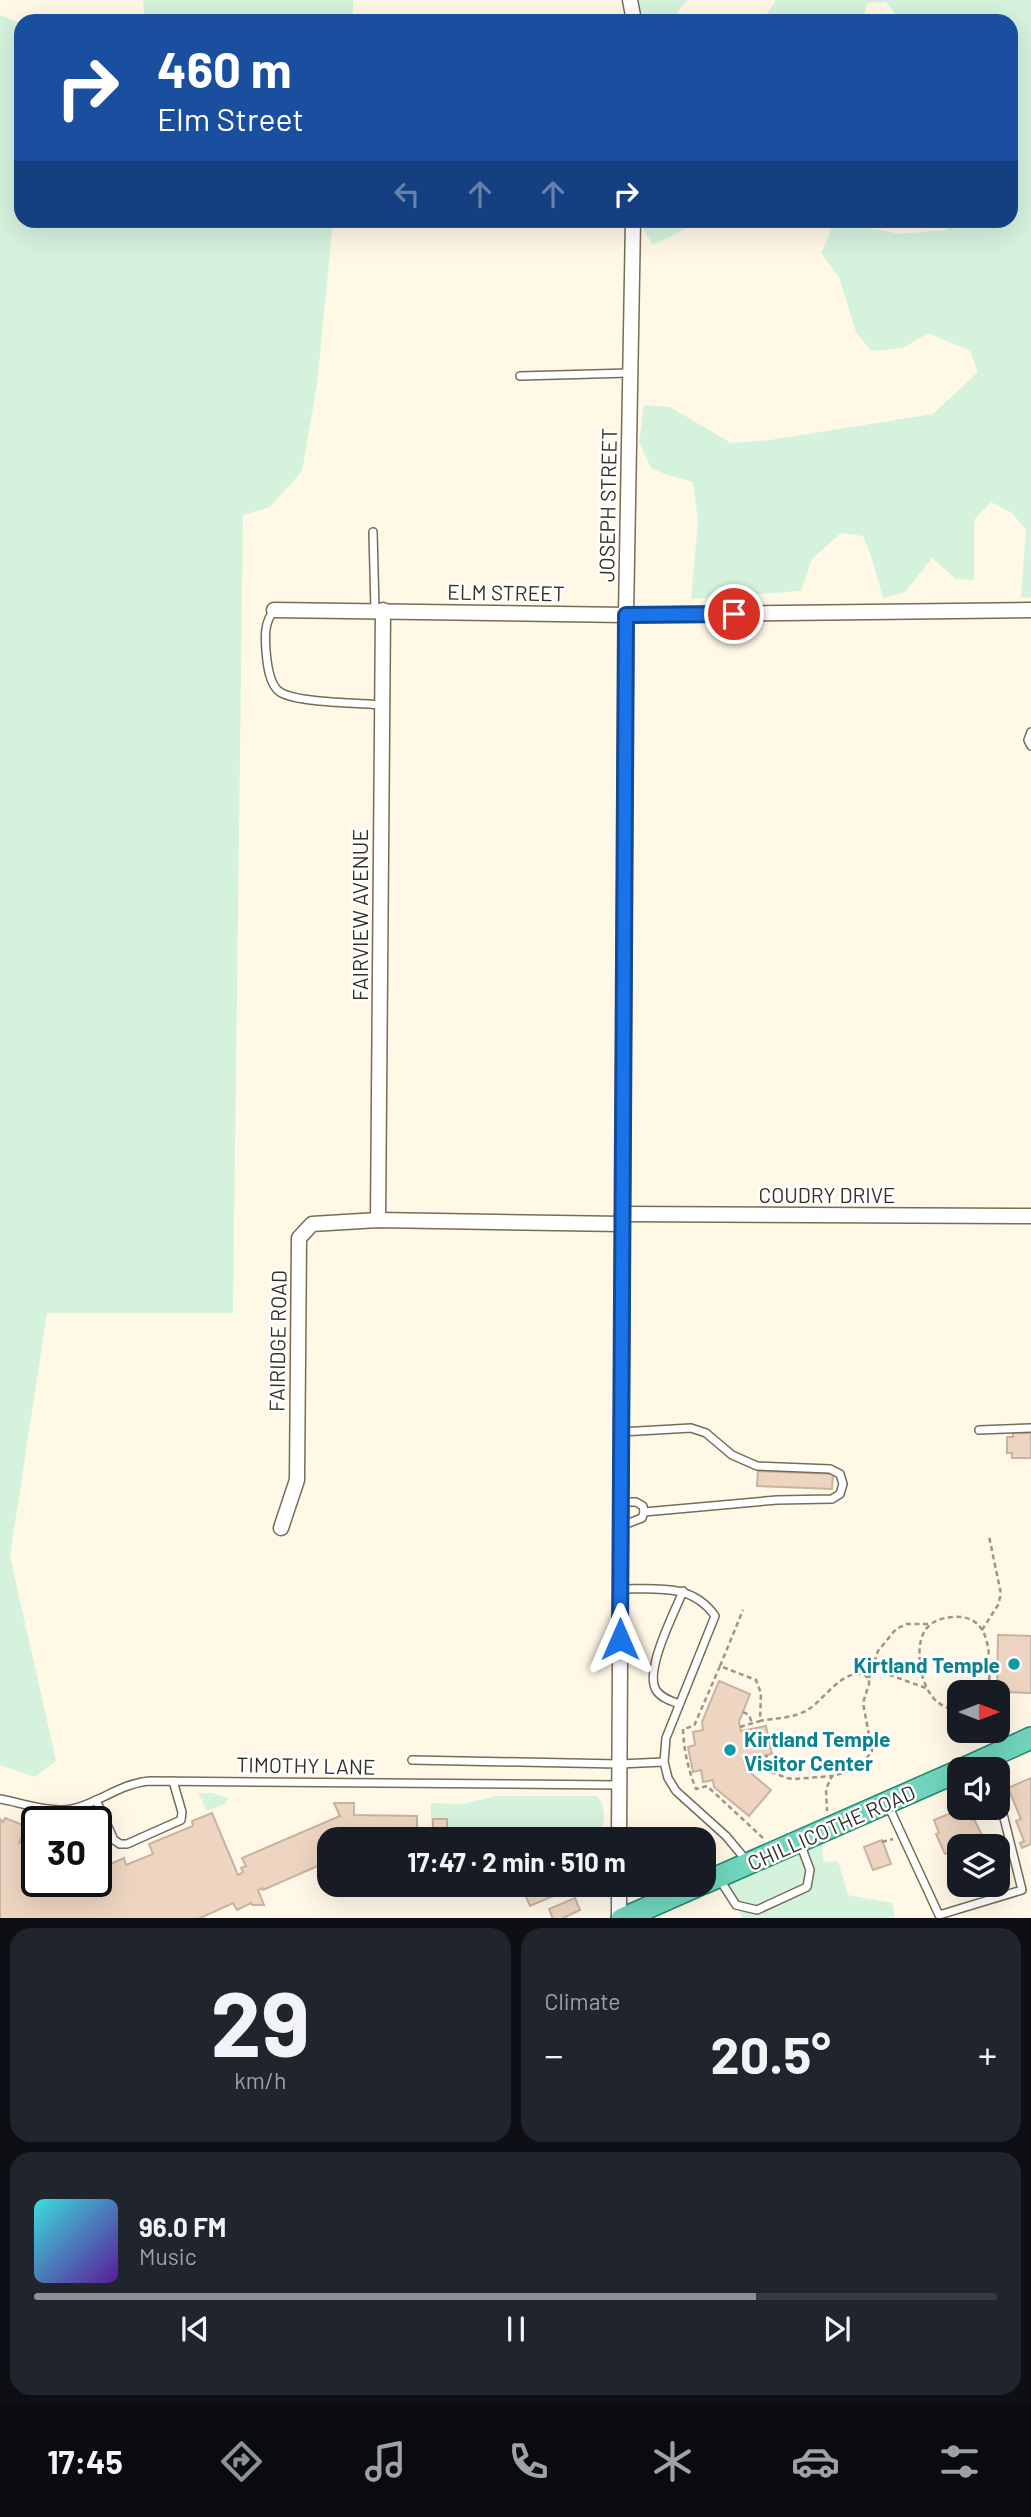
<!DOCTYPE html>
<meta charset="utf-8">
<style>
:root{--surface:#171b24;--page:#20242c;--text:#f1f3f6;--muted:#9ea1a6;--line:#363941;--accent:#8c9099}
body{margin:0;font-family:Barlow,sans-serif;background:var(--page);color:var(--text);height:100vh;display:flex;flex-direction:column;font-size:26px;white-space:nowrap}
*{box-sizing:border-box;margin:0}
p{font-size:23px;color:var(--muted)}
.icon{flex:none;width:38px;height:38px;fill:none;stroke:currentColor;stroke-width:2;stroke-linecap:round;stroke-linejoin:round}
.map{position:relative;height:1918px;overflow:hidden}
.side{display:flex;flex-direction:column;gap:10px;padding:10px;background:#0d0f14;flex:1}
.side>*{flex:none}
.top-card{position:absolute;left:14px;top:14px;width:1004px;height:214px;border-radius:21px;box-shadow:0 7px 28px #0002;background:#1a4fa0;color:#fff;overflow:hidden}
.needle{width:46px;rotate:90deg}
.tools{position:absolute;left:947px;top:1680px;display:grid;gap:14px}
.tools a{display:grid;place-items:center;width:63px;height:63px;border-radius:14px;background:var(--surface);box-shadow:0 7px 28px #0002;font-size:35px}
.speed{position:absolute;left:21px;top:1806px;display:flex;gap:14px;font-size:35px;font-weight:700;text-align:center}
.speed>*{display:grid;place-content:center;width:91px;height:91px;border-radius:50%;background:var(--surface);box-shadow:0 7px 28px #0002;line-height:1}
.speed .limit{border:4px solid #111;border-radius:10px;background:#fff;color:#111}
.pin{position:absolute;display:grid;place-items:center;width:60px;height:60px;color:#fff;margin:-30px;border:4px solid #fff;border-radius:50%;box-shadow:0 2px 7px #0007}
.me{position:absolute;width:77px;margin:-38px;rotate:0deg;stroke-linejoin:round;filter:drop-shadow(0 0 5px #0008)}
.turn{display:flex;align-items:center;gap:24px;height:147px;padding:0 28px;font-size:32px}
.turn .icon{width:91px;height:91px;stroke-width:2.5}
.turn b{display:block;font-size:49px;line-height:60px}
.lanes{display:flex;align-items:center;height:66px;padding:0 28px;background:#0003;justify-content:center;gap:35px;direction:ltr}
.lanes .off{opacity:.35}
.big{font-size:52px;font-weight:700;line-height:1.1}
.side .tile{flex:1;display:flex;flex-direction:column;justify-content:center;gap:10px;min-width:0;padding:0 24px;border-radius:21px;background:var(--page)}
.side .dial{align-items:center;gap:0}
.dial b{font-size:91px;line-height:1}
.song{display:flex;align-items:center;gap:21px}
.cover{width:84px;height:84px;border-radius:10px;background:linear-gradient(135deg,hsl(180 70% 55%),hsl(270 70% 35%))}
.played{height:7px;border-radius:4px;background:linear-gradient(90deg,var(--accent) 75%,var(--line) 75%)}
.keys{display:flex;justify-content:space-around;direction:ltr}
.heat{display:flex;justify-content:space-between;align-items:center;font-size:38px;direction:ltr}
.side .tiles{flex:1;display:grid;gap:10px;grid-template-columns:1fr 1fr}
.tile:last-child{grid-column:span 2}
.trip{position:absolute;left:317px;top:1827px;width:399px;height:70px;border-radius:21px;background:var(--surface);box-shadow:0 7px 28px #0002;font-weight:700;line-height:70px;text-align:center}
.tabs{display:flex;height:112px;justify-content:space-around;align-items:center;background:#090b0e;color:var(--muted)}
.tabs .icon{width:49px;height:49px}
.tabs .selected{color:var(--accent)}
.tabs b{font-size:32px;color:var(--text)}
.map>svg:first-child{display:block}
.green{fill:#d5f2dd}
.building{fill:#edd5c1;stroke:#c9b29f;stroke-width:2}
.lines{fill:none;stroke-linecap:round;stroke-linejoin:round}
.service-casing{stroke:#776c54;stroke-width:10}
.minor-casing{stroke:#776c54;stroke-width:17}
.primary-casing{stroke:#1e896b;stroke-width:24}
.path{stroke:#9c9688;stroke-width:2.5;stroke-dasharray:5 3.5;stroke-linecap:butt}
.service{stroke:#fff;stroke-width:7}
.minor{stroke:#fff;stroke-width:14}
.primary{stroke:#70d5bc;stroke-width:21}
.route-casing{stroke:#114b97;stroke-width:18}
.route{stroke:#1a73e8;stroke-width:12}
.culture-dot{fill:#0f9aa8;stroke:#fff;stroke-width:2.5}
.labels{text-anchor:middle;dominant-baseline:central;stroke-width:5;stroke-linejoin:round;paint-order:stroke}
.street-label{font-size:21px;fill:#353026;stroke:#fff}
.culture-label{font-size:21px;font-weight:bold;fill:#0d838f;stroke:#fff;text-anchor:end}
</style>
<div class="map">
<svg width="1031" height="1919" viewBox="0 0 1031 1919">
<rect width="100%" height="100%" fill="#fff8e7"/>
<g class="green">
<path d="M143 0H353V21H145Z"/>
<path d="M636 0H688L678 11 677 21H641Z"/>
<path d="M776 0H1031V598L1021 597 1026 530 1012 513 991 502 974 520V580L956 579 932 558 905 592 883 598 872 559 863 536 841 533 812 559 801 591 691 599 698 522 693 482 667 475 651 468 639 442 644 405 670 407 731 443 770 440 933 414 978 372 970 351 928 333 903 348 871 351 856 332 839 277 821 253 833 226H856L900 234 947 230 948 221 1012 220V21H898L899 19 886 2 867 3 863 21H762Z"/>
<path d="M0 15 21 23V220L333 221 317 385 302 471 270 507 243 515 233 1313H47L10 1556 56 1761 35 1777 0 1765Z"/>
<path d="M643 221V220L698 221 695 224 653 245 643 229Z"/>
<path d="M198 1793H212L228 1798 225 1804 207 1811Z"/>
<path d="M496 1796H597C607 1807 605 1825 598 1837L588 1838 591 1834 562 1839H447V1819H434L433 1826H431V1803L463 1804Z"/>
<path d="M822 1835 823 1862 838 1861 848 1895 892 1903 895 1918H742L726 1879Z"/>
</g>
<g class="building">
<path d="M1013 1433H1031V1458H1012V1453H1007V1437H1013Z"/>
<path d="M758 1471 833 1474 832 1489 757 1486Z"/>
<path d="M998 1635 1031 1636V1693L997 1692Z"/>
<path d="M719 1681 750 1694 739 1722 741 1731 766 1726 772 1754 744 1760 746 1769 771 1790 749 1816 714 1787 713 1780 703 1782 701 1770 693 1772 688 1747 695 1745 693 1732 703 1730 702 1722Z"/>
<path d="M1031 1778V1844L1022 1848 1020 1843 1024 1841 1016 1821 1021 1819 1008 1788Z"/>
<path d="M334 1803H354V1815L417 1816V1837H424V1839H329V1861L263 1890 262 1888 258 1890 264 1905H252L251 1903 237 1910 233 1903 198 1919H0V1819L3 1822 5 1818 26 1826 19 1843 37 1836V1881H96V1868L97 1870 124 1858 126 1865 153 1854 149 1844 193 1826 192 1821 212 1813 238 1875 243 1872 241 1868 246 1866 242 1858 340 1816Z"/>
<path d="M963 1808H966L972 1820 974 1819 983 1837 968 1844 966 1839 957 1843 959 1848 945 1854 936 1834 939 1833 934 1820Z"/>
<rect x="433" y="1819" width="14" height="20"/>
<path d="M882 1840 891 1864 873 1870 864 1847Z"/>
<path d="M521 1885H554L558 1894 530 1906Z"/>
<path d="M575 1898 580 1910 561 1919H553L549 1909Z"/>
</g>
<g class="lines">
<g class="service-casing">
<g id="service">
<path d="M520 376 630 373"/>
<path d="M373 532 375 610"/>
<path d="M274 610C264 623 265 636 266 651 267 663 269 685 280 692 297 703 359 703 382 705"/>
<path d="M1031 732 1028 740 1031 746"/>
<path d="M979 1430 1031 1428"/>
<path d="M621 1432 691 1428 706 1433 732 1455 757 1466 830 1469 840 1474 843 1484 840 1494 832 1499 777 1500 644 1512"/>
<path d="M621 1502H636L643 1506 644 1512 642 1518 621 1526"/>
<path d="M620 1589C656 1589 692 1583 715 1616L666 1738 664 1762 668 1778 676 1791 726 1836 746 1860"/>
<path d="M679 1704C671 1701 661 1698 656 1690 644 1670 675 1612 683 1591"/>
<path d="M412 1760 619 1764 664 1762"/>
<path d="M0 1799C22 1803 49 1813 72 1809 99 1803 121 1783 150 1781L619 1785"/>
<path d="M96 1800 114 1840 120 1844H127L181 1820 182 1812 173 1781"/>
<path d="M888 1805 939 1915 1022 1890 998 1794"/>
<path d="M720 1880 736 1905 757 1910 807 1887 810 1870 800 1843"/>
</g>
</g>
<g class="minor-casing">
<g id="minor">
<path d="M630 0 634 21"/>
<path d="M274 610 626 615 1031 610"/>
<path d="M622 1214 1031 1216"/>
<path d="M378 1220 383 610"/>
<path d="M281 1528 297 1480 299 1238 312 1224 378 1220 622 1224"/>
<path d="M619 1839 626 615 633 220"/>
<path d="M619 1885V1919"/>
</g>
</g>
<g class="primary-casing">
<g id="primary">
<path d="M963 1769 1031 1738"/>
<path d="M704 1883 959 1771"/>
<path d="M622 1919 699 1885"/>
</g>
</g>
<g class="path">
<path d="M982 1630 998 1605 1001 1594 989 1536"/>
<path d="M720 1666 743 1610"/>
<path d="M873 1669 926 1688"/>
<path d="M869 1678 878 1651 896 1629 907 1624H930"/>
<path d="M959 1710C952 1709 945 1708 939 1703 921 1691 914 1651 924 1632 930 1622 940 1618 952 1617 996 1613 989 1664 989 1692"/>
<path d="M743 1712 749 1715 752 1723"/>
<path d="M740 1727 760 1721"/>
<path d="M766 1755 772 1772 786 1778 795 1779 832 1776"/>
<path d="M763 1838 707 1786 696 1789C688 1769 684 1751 683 1729L694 1726 720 1666 756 1680 761 1693 760 1721C775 1718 796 1718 809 1709 825 1699 847 1662 869 1678V1684L863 1703 872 1751C862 1766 849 1772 832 1776L826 1789 827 1811"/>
<path d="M882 1842 893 1839"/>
</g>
<use href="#service" class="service"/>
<use href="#minor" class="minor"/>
<use href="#primary" class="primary"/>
</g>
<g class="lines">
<g class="route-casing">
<path id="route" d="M620 1639 626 615 734 614"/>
</g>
<use href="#route" class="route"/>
</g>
<g class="culture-dot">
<circle cx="1014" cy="1664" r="7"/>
<circle cx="730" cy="1750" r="7"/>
</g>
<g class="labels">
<g class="street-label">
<text transform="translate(607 505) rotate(-89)">JOSEPH STREET</text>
<text transform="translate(506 592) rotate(1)">ELM STREET</text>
<text transform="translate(359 915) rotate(-90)">FAIRVIEW AVENUE</text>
<text x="827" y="1194">COUDRY DRIVE</text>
<text transform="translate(277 1341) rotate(-89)">FAIRIDGE ROAD</text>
<text transform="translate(306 1765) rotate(1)">TIMOTHY LANE</text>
<text transform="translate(831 1827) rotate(-24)">CHILLICOTHE ROAD</text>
</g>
<g class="culture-label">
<text x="1000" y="1664">Kirtland Temple</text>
<text x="744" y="1738" text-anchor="start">Kirtland Temple<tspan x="744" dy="24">Visitor Center</tspan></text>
</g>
</g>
</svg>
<div class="tools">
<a><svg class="needle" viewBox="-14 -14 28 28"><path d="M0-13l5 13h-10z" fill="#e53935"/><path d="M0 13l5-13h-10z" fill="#9ea1a6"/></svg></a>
<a><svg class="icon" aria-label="sound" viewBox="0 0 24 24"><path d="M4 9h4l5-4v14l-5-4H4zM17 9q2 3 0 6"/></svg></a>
<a><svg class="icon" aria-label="layers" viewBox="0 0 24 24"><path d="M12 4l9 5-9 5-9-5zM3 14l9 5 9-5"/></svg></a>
</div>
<div class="speed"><div class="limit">30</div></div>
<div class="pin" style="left:734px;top:614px;background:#d93025"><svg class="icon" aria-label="arrive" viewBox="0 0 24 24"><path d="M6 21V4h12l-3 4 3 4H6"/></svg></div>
<svg class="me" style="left:620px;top:1639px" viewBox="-20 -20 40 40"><path d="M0-17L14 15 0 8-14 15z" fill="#1a73e8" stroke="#fff" stroke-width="4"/></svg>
<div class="trip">17:47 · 2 min · 510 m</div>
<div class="top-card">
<div class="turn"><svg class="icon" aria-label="right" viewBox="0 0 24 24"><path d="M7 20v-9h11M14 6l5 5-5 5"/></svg><div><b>460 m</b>Elm Street</div></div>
<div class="lanes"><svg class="icon off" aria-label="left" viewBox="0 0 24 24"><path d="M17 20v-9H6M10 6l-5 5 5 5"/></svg><svg class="icon off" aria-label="ahead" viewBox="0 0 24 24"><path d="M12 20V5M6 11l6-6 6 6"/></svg><svg class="icon off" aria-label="ahead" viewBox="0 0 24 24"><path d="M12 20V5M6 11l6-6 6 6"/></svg><svg class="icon" aria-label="right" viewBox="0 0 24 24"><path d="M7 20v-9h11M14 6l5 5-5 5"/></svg></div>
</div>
</div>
<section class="side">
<div class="tiles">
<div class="tile dial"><b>29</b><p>km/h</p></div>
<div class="tile"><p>Climate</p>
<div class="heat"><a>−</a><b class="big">20.5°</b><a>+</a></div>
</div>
<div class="tile">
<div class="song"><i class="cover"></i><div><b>96.0 FM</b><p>Music</p></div></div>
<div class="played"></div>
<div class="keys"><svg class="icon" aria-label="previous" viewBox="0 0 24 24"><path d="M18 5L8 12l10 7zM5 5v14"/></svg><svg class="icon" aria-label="pause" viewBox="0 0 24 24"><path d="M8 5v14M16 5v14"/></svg><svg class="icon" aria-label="next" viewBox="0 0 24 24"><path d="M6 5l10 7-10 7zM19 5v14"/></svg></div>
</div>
</div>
</section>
<nav class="tabs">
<b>17:45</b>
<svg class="icon selected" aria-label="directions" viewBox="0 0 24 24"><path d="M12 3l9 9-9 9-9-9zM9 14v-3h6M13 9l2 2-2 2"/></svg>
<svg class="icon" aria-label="music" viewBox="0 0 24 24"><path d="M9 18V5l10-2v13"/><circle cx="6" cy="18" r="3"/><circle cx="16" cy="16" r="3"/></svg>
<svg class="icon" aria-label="phone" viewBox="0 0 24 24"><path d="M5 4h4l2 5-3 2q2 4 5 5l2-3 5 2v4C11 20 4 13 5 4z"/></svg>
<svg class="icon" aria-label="climate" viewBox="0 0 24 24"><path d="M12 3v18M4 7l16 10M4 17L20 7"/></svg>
<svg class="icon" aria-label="car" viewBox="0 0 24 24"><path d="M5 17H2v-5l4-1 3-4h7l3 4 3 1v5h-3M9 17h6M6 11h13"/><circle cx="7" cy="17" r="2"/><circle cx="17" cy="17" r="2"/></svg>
<svg class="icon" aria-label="filters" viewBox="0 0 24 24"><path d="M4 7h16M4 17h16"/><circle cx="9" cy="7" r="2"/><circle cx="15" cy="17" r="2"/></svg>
</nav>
